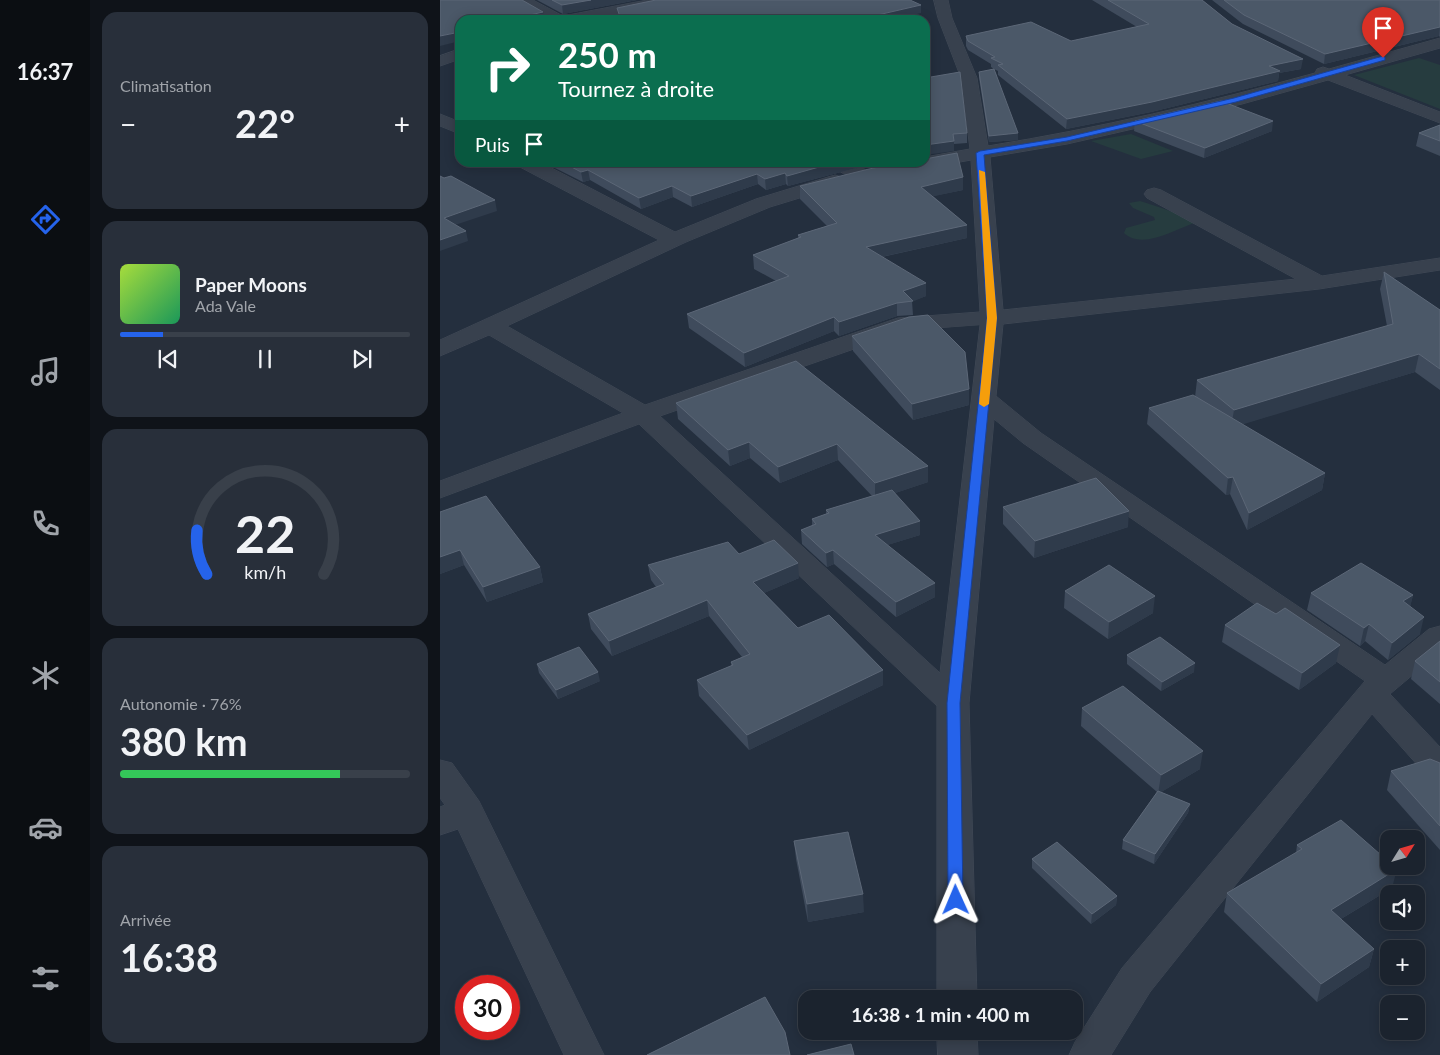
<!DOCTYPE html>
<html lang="fr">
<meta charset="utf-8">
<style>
:root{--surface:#1b232e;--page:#282f3a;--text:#f1f3f6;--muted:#a0a4aa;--line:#39404a;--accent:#2563eb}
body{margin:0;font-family:Lato,sans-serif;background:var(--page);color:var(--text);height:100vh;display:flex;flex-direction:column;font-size:19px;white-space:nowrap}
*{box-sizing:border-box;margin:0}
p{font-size:16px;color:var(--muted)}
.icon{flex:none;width:28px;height:28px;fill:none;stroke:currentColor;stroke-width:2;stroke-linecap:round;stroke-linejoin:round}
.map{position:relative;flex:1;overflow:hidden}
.drawer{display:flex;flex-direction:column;gap:12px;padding:12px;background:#0f1319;width:350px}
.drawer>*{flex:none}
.guide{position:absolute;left:15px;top:15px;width:475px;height:152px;border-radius:15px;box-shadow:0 2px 12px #0003,0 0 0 1px var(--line);background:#0b6e4f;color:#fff;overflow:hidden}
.needle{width:32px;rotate:53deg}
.fabs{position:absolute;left:940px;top:830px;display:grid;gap:10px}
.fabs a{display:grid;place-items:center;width:45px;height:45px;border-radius:10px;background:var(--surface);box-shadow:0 2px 12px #0003,0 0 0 1px var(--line);font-size:25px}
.speed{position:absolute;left:15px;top:975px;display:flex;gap:10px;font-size:25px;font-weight:700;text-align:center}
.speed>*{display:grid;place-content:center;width:65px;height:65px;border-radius:50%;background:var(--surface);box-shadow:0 2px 12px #0003,0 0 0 1px var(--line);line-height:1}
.speed .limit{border:8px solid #d22;background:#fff;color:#111}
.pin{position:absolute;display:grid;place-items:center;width:42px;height:42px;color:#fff;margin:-51px -21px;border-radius:50% 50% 50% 0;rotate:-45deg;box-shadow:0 0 5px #0007}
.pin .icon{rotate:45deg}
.me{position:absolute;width:55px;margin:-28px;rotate:359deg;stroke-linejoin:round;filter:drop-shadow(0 0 4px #0008)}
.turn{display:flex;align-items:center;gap:18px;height:105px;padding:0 20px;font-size:22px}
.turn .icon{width:65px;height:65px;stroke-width:2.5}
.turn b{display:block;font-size:35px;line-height:42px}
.then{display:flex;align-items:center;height:48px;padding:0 20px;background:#0003;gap:10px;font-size:19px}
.big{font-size:38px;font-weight:700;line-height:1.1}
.drawer .tile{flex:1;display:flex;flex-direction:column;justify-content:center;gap:8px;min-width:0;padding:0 18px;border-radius:15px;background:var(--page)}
.drawer .dial{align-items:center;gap:0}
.dial svg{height:130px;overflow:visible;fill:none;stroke:var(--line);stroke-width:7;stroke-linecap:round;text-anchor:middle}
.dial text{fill:var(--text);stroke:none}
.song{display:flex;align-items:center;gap:15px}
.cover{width:60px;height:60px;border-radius:8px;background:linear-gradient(135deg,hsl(80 70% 55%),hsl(150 70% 35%))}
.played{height:5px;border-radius:2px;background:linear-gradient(90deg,var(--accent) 15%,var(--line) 15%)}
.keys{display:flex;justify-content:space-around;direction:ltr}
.heat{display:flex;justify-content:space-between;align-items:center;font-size:28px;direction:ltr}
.charge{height:8px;border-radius:4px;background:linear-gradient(90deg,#34c759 76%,var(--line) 0)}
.trip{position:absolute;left:358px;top:990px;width:285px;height:50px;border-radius:15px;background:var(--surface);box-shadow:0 2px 12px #0003,0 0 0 1px var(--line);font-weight:700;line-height:50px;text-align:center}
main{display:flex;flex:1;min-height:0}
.tab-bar{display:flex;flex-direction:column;width:90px;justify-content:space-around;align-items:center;background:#0b0e12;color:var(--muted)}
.tab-bar .icon{width:35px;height:35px}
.tab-bar .active{color:var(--accent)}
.tab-bar b{font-size:22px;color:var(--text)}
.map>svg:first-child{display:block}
.green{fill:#263c3f}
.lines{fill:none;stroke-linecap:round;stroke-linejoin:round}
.minor-casing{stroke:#414a57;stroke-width:1}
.minor{fill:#38414e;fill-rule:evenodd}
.wall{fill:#3f4b5c}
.shaded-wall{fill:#2f3b4b}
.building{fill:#4b5868;stroke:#5c6777}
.route{fill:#2563eb;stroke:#184099}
.slow{fill:#f59e0b}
</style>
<main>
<nav class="tab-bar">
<b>16:37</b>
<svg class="icon active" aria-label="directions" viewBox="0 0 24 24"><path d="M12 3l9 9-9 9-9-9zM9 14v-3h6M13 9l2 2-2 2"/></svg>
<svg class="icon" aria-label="music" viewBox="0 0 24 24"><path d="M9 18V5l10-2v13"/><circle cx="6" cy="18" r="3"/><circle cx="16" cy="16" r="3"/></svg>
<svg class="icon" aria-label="phone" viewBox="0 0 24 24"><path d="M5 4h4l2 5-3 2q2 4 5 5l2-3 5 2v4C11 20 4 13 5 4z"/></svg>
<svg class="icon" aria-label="climate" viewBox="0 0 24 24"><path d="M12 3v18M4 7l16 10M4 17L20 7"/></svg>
<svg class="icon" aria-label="car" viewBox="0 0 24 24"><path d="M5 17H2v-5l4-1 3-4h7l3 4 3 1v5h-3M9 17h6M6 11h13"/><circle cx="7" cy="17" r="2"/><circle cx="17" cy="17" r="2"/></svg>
<svg class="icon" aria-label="filters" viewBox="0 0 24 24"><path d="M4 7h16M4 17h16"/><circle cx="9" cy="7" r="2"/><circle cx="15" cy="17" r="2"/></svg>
</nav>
<section class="drawer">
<div class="tile"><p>Climatisation</p>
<div class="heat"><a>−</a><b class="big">22°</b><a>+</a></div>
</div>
<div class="tile">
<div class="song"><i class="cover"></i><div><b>Paper Moons</b><p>Ada Vale</p></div></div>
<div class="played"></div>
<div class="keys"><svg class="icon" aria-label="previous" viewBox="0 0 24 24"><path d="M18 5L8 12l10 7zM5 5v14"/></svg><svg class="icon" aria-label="pause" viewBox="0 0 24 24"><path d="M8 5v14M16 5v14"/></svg><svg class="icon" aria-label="next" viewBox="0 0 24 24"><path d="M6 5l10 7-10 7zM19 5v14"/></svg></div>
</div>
<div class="tile dial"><svg viewBox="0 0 100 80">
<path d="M14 69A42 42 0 1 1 86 69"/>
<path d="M14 69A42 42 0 0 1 8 42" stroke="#2563eb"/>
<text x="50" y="56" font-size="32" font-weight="700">22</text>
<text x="50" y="72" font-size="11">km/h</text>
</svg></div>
<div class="tile"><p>Autonomie · 76%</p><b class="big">380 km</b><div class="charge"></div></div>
<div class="tile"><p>Arrivée</p><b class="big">16:38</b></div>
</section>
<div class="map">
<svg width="1000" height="1055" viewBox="0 0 1000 1055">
<rect width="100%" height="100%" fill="#242f3e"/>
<g class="green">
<path d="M979 58 1000 65V109L914 75Z"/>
<path d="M691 134 733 151 701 159 651 141Z"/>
<path d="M700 201C719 207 737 212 754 223 734 230 702 250 684 233L686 228 715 220 714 217 693 208 689 203Z"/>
</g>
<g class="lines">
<g class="minor-casing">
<g id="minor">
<path d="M75 0H93L123 16 207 0H237L235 3 150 20H108L77 3Z"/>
<path d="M494 0H508L512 18 537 78 548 146C659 128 767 103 875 73L877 69 883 67 889 69 1000 38V48L905 75 1000 112V123L888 80 802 104 627 144 550 157 563 310 856 279 707 198 704 194 707 190 714 188 721 190 882 276 1000 258V270L879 289 563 324 556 396 601 433 945 665 989 629 1000 626V652L950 694 1000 747V780L988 777 932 714 710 992 671 1055H629L635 1042 682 968 925 681 583 443 554 419 529 703 537 999H497V706L199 424 0 498V481L183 413 49 335 0 356V340L219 240 78 166 76 162H100L235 232 316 199 388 177 395 175 402 177 404 181 402 185 330 207 246 242 67 326 205 405 458 318 540 312 531 160 481 169 474 167 472 163 485 162V157L530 149 521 78 498 18ZM540 325 500 673 220 416 469 330Z"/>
<path d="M20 49V59L0 66V56Z"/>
<path d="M0 114 20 122V134L0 126Z"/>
<path d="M389 162C404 162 420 161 429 174L427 178C415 181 396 172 389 162Z"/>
<path d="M0 760 12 763 39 801 164 1055H124L18 829 0 835V807L5 805 0 798Z"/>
<path d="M497 1031H537L538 1055H498Z"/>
</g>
</g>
<use href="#minor" class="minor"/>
</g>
<g class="wall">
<path d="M97 0H197L123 14Z"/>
<path d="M652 0H762L792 24 861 69 839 73 838 81 711 112 626 129 558 75V71L554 69 578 140 549 142 539 78V72L554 69 551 67V64L528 50 526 46V36L631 41 697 27Z"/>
<path d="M772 0H1000V37L999 36 884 64 803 24Z"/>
<path d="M485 78 527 133V143L514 144V151Z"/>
<path d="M20 84V98L17 96 15 86Z"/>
<path d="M695 121 832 131 764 158 694 131Z"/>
<path d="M1000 125V156L976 146 979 133Z"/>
<path d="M103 162H461L420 167 348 186 346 184 326 190 318 184 252 207 233 197 201 209 150 180 143 182Z"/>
<path d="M360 186 523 190 493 196 527 225V238L442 257 486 296 472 301 473 315 457 316 399 336 394 331 305 367 249 328 247 314 336 281 314 269 313 255 358 238V235L387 226 360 199Z"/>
<path d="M944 272 1000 310V390L975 372 802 424 885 473 882 490 807 530 790 494 786 495 707 424 709 408 755 397 757 380 947 326 940 289Z"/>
<path d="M412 336 529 405 473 420 413 351Z"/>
<path d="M236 403 488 466V482L455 493 480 535 447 545 495 597 456 617 394 564 387 567 362 544 361 530 372 526V519L386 514V510L432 496 398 460 340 483 310 458 290 466 238 419Z"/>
<path d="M563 507 688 527 594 558 563 524Z"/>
<path d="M0 512 100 567 103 582 47 602 24 565 0 574Z"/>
<path d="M299 554 359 578 324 593 358 628 443 685 309 750 259 696 257 680 291 666V662L302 657 269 616 172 656 151 629 148 614 216 587 211 580 208 565Z"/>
<path d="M625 591 713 613 668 639 624 608Z"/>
<path d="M871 593 973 595 970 606 980 634 948 660 925 641 920 646 867 610Z"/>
<path d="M785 625 896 663 859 690 782 642Z"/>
<path d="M1000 641V704L971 679 975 661Z"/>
<path d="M687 655 754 672 721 691 687 664Z"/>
<path d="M97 664 160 681 118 699 99 673Z"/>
<path d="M642 708 760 769 721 792 750 804 748 813 714 864 682 849 683 840 717 792 641 726Z"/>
<path d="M1000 763V850L947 790 951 771Z"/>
<path d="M354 841 424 912 368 922 356 859Z"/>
<path d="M857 845 952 888 901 919 934 949 929 967 877 1002 784 912 787 893 856 853Z"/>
<path d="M592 859 677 896 676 905 651 924 592 868Z"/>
</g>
<g class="shaded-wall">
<path d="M151 0H197L123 14 122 5Z"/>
<path d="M481 5V13L453 20H416Z"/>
<path d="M103 12 105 20H68Z"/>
<path d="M1000 27 999 36 884 64 885 54Z"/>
<path d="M20 32V41L0 46V36Z"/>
<path d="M863 59 861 69 839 73 838 81 711 112 626 129 627 119 829 66Z"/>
<path d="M833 121 832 131 764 158 765 148Z"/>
<path d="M578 133V140L549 142V136Z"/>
<path d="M514 141V151L485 155V145Z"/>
<path d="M397 162H461L420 167 348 186 347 176Z"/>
<path d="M148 170 150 180 143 182 141 172Z"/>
<path d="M345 173 346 184 326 190 325 179Z"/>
<path d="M317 174 318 184 252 207 251 196Z"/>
<path d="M523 177V190L481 199V187Z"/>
<path d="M232 186 233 197 201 209 199 198Z"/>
<path d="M55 200 57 211 6 228 4 218Z"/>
<path d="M527 225V238L427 260 426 247Z"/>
<path d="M26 231 28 241 0 251V240Z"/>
<path d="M486 283V296L472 302 463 291Z"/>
<path d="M457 303V316L399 336V322Z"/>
<path d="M394 317V331L305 367 304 353Z"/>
<path d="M979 354 975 372 791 428 794 410Z"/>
<path d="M529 389V405L473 420 472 404Z"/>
<path d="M309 442 310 458 290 466 288 450Z"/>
<path d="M397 444 398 460 340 483 338 467Z"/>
<path d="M488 466V482L435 500V483Z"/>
<path d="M885 473 882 490 807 530 809 513Z"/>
<path d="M793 477 790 494 786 495 788 478Z"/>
<path d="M689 511 688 527 594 558 595 541Z"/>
<path d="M480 521V535L435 549V535Z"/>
<path d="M20 550 24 565 0 574V557Z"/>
<path d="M393 550 394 564 387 567 386 553Z"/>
<path d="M358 563 359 578 315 597 313 582Z"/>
<path d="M100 567 103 582 47 602 43 587Z"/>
<path d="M495 583V597L456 617V602Z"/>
<path d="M973 595 969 612 963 601Z"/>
<path d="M715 596 713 613 668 639 669 622Z"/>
<path d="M267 600 269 616 172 656 169 641Z"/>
<path d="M984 617 980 634 948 660 952 643Z"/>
<path d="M929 624 925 641 920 646 924 628Z"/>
<path d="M900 645 896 663 859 690 862 673Z"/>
<path d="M755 663 754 672 721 691 722 682Z"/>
<path d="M443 670V685L309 750 307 735Z"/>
<path d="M158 672 160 681 118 699 116 690Z"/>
<path d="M763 751 760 769 718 794 721 775Z"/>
<path d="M750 804 748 813 714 864 715 854Z"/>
<path d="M957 869 952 888 886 928 891 910Z"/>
<path d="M423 894 424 912 368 922 367 904Z"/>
<path d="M677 896 676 905 651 924 652 914Z"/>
<path d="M934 949 929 967 877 1002 881 984Z"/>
</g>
<g class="building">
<path d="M0 0H82L103 12 68 20H20V32L0 36Z"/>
<path d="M112 0H151L122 5Z"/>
<path d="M216 0H470L481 5 416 20H173L180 17 177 8Z"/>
<path d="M668 0H762L792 24 863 59 829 66 840 71 712 102 627 119 558 65 563 64 551 58 555 57 528 41 526 36 591 22 631 41 709 24Z"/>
<path d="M784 0H1000V27L885 54 804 15Z"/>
<path d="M554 69 578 133 549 136 539 72Z"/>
<path d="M520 72 527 133 513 134 514 141 485 145V78Z"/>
<path d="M20 84V89L15 86Z"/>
<path d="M781 101 833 121 765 148 695 121Z"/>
<path d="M1000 125V141L979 133Z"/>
<path d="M517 153 523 177 481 187 527 225 426 247 486 283 463 291 473 301 457 303 399 322 394 317 304 353 247 314 349 276 313 255 361 237 358 235 397 223 360 186 429 169 464 162H485V159Z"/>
<path d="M122 162H397L347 176 345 173 325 179 317 174 251 196 232 186 199 198 148 170 141 172Z"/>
<path d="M0 176 4 178 11 176 55 200 4 218 26 231 0 240Z"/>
<path d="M944 272 1000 310V369L979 354 794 410 757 380 953 324Z"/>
<path d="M488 315 525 352 529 389 472 404 412 336 469 317Z"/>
<path d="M356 361 488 466 435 483 397 444 338 467 309 442 288 450 236 403Z"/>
<path d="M753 395 885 473 809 513 793 477 788 478 709 408Z"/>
<path d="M656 478 689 511 595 541 563 507Z"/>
<path d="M452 490 480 521 435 535 495 583 456 602 393 550 386 553 361 530 376 524 372 519 389 513 386 510Z"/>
<path d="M46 496 100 567 43 587 20 550 0 557V512Z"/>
<path d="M334 540 358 563 313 582 358 628 389 615 443 670 307 735 257 680 293 665 291 662 310 654 267 600 169 641 148 614 224 584 208 565 288 542 299 554Z"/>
<path d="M921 563 973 595 963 601 984 617 952 643 929 624 924 628 871 593Z"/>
<path d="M669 565 715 596 669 622 625 591Z"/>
<path d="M817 603 836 614 845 608 900 645 862 673 785 625Z"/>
<path d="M720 637 755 663 722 682 687 655Z"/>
<path d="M1000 641V682L975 661Z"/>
<path d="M139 647 158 672 116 690 97 664Z"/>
<path d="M683 686 763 751 721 775 642 708Z"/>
<path d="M990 759 1000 763V826L951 771Z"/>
<path d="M718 791 750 804 715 854 683 840Z"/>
<path d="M901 820 949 862V866H953L957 869 891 910 934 949 881 984 787 893 862 849 857 845Z"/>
<path d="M408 832 423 894 367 904 354 841Z"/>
<path d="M617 842 677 896 652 914 592 859Z"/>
<path d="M325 997 345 1032 350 1055H207Z"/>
<path d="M411 1044 414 1055H367Z"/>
</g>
<path class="route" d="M943 56 945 57V60L796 102 627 141 544 155 557 318 520 703 523 900 521 904 516 906 510 904 508 900 507 703 547 318 536 153 540 151 627 137 794 98Z"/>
<path class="slow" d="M539 170 545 172 557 318 549 404 544 407 539 404 547 318Z"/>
</svg>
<div class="fabs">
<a><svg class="needle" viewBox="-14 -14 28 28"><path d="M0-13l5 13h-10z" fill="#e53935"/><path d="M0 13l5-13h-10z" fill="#a0a4aa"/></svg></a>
<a><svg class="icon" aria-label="sound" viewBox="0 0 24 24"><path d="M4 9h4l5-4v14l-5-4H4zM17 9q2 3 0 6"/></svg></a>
<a>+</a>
<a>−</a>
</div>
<div class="speed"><div class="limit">30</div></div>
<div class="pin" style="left:943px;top:58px;background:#d93025"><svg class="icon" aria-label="arrive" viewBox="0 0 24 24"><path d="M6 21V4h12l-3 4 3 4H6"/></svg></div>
<svg class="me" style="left:516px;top:900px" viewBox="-20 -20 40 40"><path d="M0-17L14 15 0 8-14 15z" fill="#2563eb" stroke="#fff" stroke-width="4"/></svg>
<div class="trip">16:38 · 1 min · 400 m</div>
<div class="guide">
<div class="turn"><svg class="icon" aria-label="right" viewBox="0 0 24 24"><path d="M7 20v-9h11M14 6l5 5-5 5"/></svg><div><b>250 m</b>Tournez à droite</div></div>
<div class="then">Puis<svg class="icon" aria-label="arrive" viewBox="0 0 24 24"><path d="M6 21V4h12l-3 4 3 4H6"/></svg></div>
</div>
</div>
</main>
